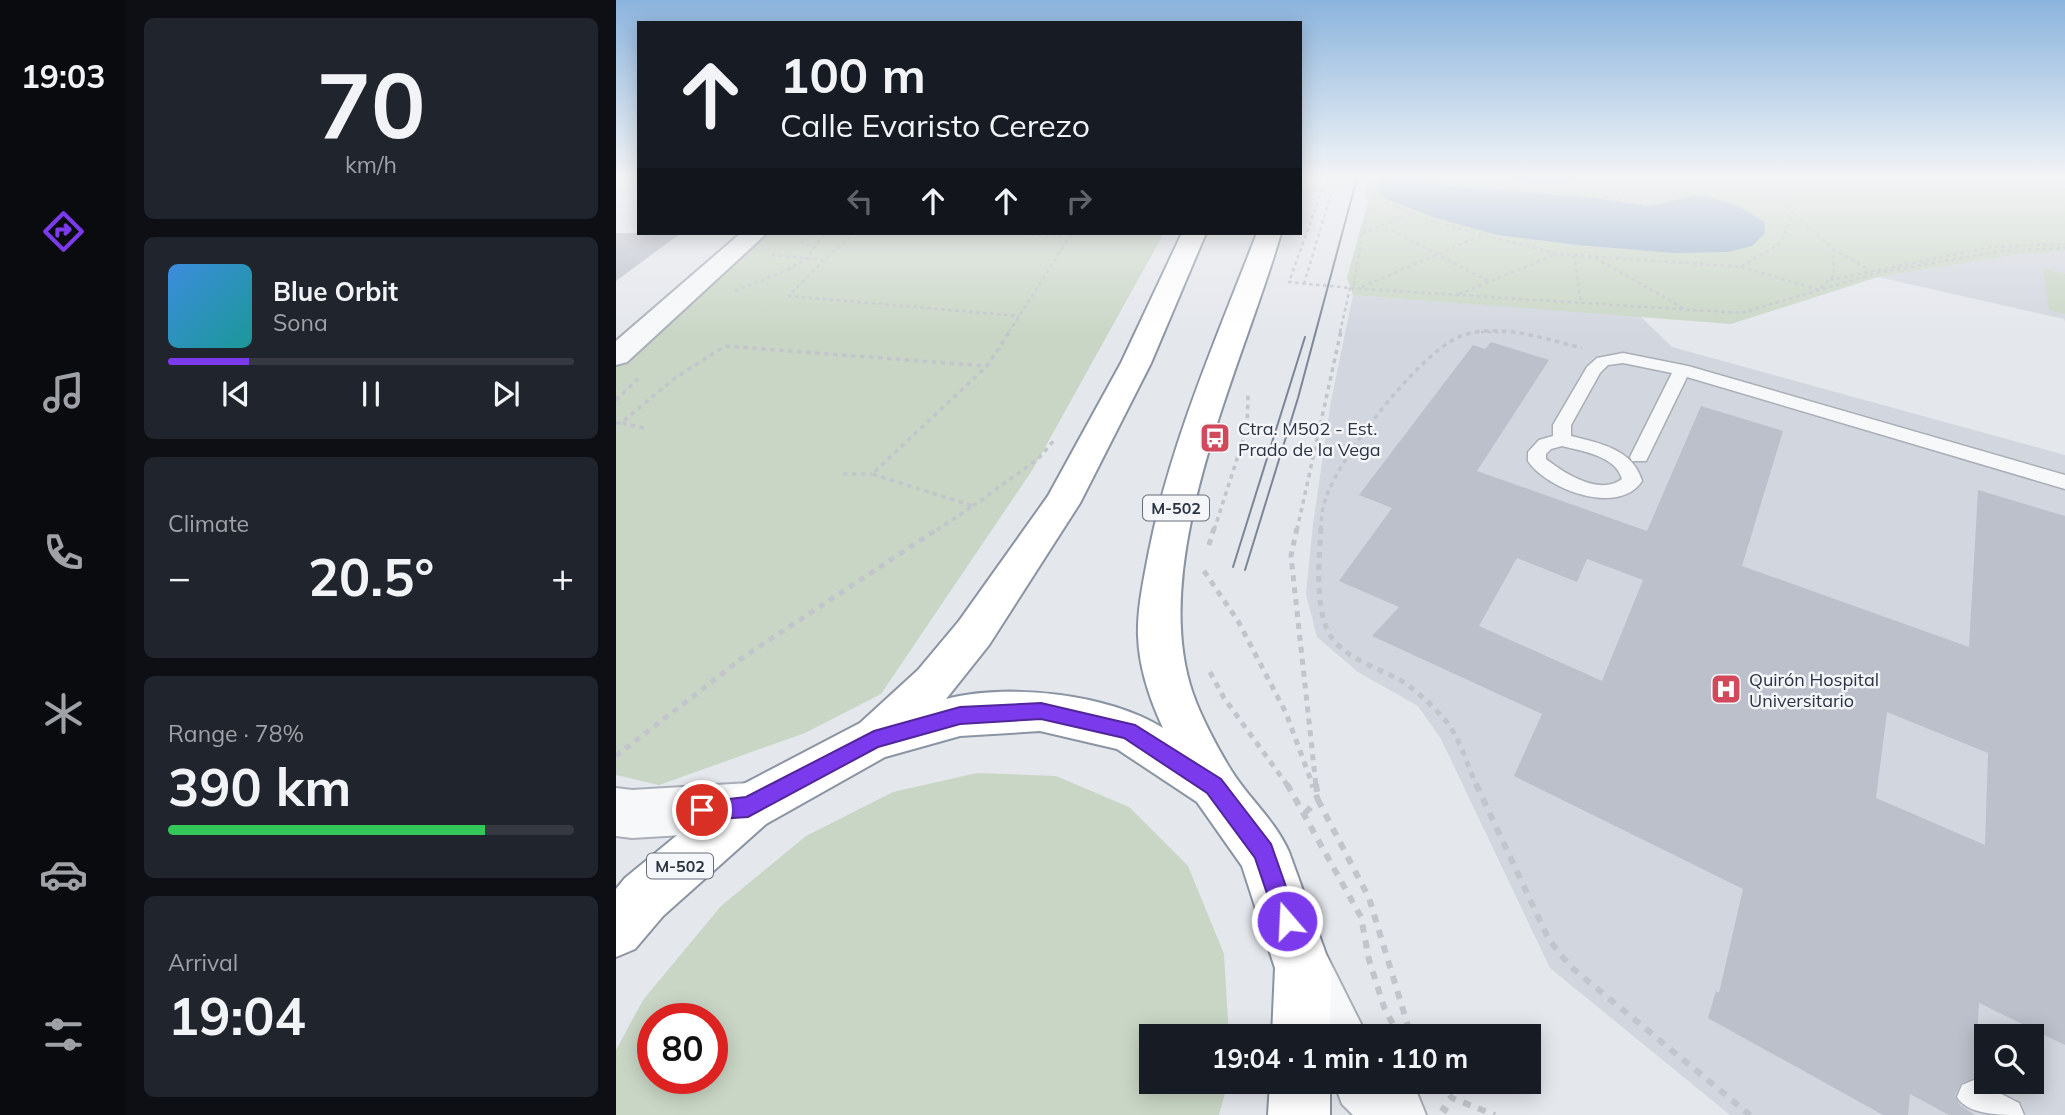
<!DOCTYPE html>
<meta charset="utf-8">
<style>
:root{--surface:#171b24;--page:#20242c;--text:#f1f3f6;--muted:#9ea1a6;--line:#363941;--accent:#7c3aed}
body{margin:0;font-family:Mulish,sans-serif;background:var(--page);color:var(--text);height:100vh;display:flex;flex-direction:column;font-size:26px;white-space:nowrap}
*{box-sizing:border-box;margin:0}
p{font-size:23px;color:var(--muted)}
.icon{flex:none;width:38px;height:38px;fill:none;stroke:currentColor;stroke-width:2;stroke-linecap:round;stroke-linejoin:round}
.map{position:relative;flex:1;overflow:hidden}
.drawer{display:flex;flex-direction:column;gap:18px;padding:18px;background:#0d0f14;width:490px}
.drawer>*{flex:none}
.top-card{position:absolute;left:21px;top:21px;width:665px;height:214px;border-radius:0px;box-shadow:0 4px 18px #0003;background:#171b24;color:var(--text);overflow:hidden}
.fabs{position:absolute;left:1358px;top:1024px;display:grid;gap:14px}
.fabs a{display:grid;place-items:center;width:70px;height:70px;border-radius:0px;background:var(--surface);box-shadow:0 4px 18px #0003;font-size:35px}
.speed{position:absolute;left:21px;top:1003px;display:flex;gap:14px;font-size:35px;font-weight:700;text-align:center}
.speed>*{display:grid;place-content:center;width:91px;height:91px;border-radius:50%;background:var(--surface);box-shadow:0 4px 18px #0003;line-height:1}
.speed .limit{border:10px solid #d22;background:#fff;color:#111}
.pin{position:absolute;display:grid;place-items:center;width:60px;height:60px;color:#fff;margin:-30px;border:4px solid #fff;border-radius:50%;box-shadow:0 2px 7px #0007}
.me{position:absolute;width:77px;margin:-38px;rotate:341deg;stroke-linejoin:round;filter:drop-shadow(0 0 5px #0008)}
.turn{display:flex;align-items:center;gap:24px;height:147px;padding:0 28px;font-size:32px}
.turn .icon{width:91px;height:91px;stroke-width:2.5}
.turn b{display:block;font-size:49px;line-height:60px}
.lanes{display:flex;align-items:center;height:66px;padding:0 28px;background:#0003;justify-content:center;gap:35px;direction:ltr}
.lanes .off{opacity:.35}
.big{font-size:52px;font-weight:700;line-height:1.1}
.drawer .widget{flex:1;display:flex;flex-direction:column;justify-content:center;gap:10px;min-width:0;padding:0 24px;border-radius:10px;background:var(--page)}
.drawer .dial{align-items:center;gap:0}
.dial b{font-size:91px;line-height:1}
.song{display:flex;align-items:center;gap:21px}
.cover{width:84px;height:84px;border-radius:10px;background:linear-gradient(135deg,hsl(210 70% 55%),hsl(180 70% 35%))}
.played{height:7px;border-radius:4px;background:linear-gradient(90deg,var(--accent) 20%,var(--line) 20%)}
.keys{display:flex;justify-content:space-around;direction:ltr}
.heat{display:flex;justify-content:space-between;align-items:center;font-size:38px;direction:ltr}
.charge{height:10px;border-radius:5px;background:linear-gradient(90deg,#34c759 78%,var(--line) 0)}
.trip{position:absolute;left:523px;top:1024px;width:402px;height:70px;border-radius:0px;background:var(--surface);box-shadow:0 4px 18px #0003;font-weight:700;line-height:70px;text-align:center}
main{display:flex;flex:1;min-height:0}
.dock{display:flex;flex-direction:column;width:126px;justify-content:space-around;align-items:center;background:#090b0e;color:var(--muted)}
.dock .icon{width:49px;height:49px}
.dock .active{color:var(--accent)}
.dock b{font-size:32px;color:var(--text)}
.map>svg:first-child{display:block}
.built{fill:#d2d6de;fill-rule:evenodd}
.green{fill:#c9d6c5;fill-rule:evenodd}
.water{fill:#9fb4cc}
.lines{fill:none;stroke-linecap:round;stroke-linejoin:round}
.stream{fill:#9fb4cc;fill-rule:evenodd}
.building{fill:#bbc0ca;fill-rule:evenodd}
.service-casing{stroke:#a9aeb7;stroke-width:3}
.minor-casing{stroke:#a9aeb7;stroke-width:4}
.trunk-casing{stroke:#8b94a3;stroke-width:4}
.path-far3{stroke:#c2c5cb;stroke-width:2.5;stroke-dasharray:3.5 3.5;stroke-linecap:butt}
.path-far2{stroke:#c2c5cb;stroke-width:3.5;stroke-dasharray:4.5 4.5;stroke-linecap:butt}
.path-far1{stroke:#c2c5cb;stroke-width:5;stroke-dasharray:6 6;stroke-linecap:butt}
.path{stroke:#c2c5cb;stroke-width:6;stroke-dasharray:8 8;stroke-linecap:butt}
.service{fill:#f7f8fa;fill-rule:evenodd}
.minor{fill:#f7f8fa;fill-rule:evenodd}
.trunk{fill:#fff;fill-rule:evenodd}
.tram{stroke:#7d8696;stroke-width:2}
.route{fill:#7c3aed;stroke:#51269a;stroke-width:2}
.labels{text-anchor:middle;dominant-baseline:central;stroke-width:5;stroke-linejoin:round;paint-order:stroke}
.shield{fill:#f4f6f9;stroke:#676e7b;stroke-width:2}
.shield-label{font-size:16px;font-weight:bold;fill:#2b3445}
.poi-label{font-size:18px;fill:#2b3445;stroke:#f4f6f9;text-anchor:start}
</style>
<main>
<nav class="dock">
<b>19:03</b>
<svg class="icon active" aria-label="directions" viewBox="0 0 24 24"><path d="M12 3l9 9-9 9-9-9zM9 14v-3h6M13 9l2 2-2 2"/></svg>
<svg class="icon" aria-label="music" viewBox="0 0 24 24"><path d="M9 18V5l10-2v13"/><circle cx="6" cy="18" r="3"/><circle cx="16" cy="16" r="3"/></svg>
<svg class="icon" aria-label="phone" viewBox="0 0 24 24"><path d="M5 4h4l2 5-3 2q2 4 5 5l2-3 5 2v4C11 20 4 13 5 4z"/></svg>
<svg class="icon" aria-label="climate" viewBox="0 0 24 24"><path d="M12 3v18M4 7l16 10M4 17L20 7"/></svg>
<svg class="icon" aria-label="car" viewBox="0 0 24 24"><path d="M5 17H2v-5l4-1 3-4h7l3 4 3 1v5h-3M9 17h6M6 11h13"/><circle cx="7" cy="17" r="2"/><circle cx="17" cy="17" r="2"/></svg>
<svg class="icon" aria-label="filters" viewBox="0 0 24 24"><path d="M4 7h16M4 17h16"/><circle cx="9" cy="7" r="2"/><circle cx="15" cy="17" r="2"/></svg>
</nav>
<section class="drawer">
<div class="widget dial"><b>70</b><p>km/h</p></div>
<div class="widget">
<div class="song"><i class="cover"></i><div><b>Blue Orbit</b><p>Sona</p></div></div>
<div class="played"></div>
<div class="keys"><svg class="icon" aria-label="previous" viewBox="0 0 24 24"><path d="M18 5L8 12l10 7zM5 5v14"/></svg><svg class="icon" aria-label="pause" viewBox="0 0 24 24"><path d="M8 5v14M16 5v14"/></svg><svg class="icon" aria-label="next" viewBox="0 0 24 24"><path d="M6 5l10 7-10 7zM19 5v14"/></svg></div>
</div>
<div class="widget"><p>Climate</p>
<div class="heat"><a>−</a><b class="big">20.5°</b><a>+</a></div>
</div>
<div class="widget"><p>Range · 78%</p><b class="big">390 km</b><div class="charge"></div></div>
<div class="widget"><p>Arrival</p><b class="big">19:04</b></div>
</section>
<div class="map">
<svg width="1449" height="1115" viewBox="0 0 1449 1115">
<rect width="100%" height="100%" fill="#e4e7ec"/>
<g class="built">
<path d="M1449 251V322L1448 319 1262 277 1398 255Z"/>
<path d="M737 295 1024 316 1056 347 1449 455V1115H1114L934 968 825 739 802 706 742 672 701 637 690 594 697 524 715 401ZM1370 1036H1416V1082H1370Z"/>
</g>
<g class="green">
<path d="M752 178H1449V251L1398 255 1262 277 1115 324 737 295 731 278 752 201 749 196Z"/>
<path d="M149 233H548L417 469 265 694 189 733 43 785 0 775V357Z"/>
<path d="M1427 269 1449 274V314L1433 310Z"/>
<path d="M361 773 440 776 513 807 572 866 608 954 613 1036H536V1082H612L603 1115H0V1050L27 1000 105 906 190 836 277 792ZM37 1018H96V1078H37Z"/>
</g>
<path class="water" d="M767 179 807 178 835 186 970 197 1034 206 1077 196H1092L1122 206 1148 222 1149 233 1136 246 1112 252 1059 253 962 245 881 235 820 218 770 199 762 188Z"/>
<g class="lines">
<path class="stream" d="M871 178 928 180 988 178 928 184Z"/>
</g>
<g class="building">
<path d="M0 233H65L0 281Z"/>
<path d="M875 342 933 360 861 471 1031 531 1085 406 1167 431 1126 566 1353 647 1362 490 1449 516V1045L1363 1003 1359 1078 1345 1083 1339 1096 1344 1105 1359 1115H1333L1294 1094 1292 1115H1267L1092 1018 1100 991 1103 993 1127 889 898 776 926 714 756 636 783 607 723 581 776 508 743 495 857 345 869 349ZM901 558 961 582 971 559 1027 580 986 681 863 626ZM1271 712 1372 753 1369 845 1260 798Z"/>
</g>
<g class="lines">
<g class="service-casing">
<g id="service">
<path d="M1007 353 1072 366 1449 475V489L1071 377 1030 461H1016L1014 457 1056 373 1007 363 992 365 984 373 955 425V436C983 443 1017 449 1026 481 1003 517 930 489 912 461V452L923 440 937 436V425L971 367 981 358ZM946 446C966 451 1000 456 1006 479 984 496 949 474 930 459V454L935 449Z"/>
<path d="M1358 1080 1403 1103 1408 1115C1383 1115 1352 1115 1341 1097L1346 1085Z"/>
</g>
</g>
<g class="minor-casing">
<g id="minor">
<path d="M125 233H151L11 362 0 365V341Z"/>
<path d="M133 783 150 790 158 807 150 824 133 831 16 838 0 836V788L16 790Z"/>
<path d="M691 948 711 956 751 1036H691L663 976 671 956Z"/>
<path d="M718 1082H790L801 1093 810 1115H737L726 1104Z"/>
</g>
</g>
<g class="trunk-casing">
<g id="trunk">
<path d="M566 233H590L535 363 464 503 373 645 330 699C394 683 492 694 547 728 534 700 523 668 522 636 521 609 528 578 533 551 555 441 601 337 641 233H665C628 363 530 560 577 694 585 717 602 749 615 770 633 799 659 820 673 852L715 968 714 1036H656L659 968 626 866 581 802 501 749 424 731 344 736 269 757 150 824 47 916 19 949 0 957V889L9 878 116 790 244 723 302 670 343 621 432 496 505 363Z"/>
<path d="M654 1082H714V1115H652Z"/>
</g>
</g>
<g class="path-far3">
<path d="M829 178 855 184 1034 201 1073 191 1103 189 1132 178"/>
<path d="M684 189 706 190 673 282 734 288 1125 313 1261 273 1385 251 1449 248"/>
<path d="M757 197 812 220 942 254 1124 267 1165 243 1177 212"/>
<path d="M795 214 766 225 874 282"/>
<path d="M186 233V242L198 249"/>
<path d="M387 233 453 237"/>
<path d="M747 234 766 225"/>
<path d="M1217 249 1254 270"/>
<path d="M156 255 208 260 239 233"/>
<path d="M958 255 965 303"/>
<path d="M979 258 1069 309"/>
<path d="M208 260 173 296 403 316"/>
<path d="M1125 267 1203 290 1218 275 1217 249 1147 185 1144 178"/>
<path d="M1214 280 1375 247 1449 244"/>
<path d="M688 284 715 194"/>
<path d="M746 287 866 235"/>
<path d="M119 291 169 271 191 258 209 233"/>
<path d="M843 294 941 254"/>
<path d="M393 332 456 233"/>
<path d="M724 332 734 288 738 284 746 234 764 178"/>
<path d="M865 332H891"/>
</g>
<g class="path-far2">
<path d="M0 400 22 379"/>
<path d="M0 423H5L59 378 109 346 370 366"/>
<path d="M6 423 28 428"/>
<path d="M227 474H256"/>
<path d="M357 506 422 459 440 438"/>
<path d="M321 530 357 506 256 474 371 366 394 331"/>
<path d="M598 530 631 428 632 395"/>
<path d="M681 530 725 331"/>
<path d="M705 530C705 519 706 508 710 498 723 457 805 351 845 336 882 322 929 339 966 348"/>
</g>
<g class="path-far1">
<path d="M681 528 675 556 700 786"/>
<path d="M705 528C703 558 698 613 716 638 731 659 762 668 784 680 800 690 815 704 828 719 843 735 851 765 861 786"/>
<path d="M593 545 598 528"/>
<path d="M588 571 622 621 670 713 697 786"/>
<path d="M594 672 608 698 672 786"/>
<path d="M0 756 129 656 323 528"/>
</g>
<g class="path">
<path d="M671 784 745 917 753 960 768 1007 783 1036"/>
<path d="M700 784 702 800 753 898 795 1036"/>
<path d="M860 784 933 940 955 967 1134 1115"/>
<path d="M689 813 702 800 696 784"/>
<path d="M824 1082 836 1098 879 1115"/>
<path d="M825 1107 836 1115"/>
</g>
<use href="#service" class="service"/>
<use href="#minor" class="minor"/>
<use href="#trunk" class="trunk"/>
<g class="tram">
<path d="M617 567 689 337"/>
<path d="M629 570 682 398 741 178"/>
</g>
</g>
<linearGradient id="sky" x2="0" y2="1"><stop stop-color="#8bb4dd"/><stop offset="0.53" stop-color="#f3f4f6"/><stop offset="1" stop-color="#f3f4f6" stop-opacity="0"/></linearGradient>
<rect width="1449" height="334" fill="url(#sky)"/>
<path class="route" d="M425 703 519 725 605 779 655 844 682 921 679 929 671 933 663 929 639 858 591 793 508 738 425 719 344 724 262 747 132 817 86 820 79 817 76 810 79 803 130 797 258 731 344 707Z"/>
<defs>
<g id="bus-square" transform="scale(1.575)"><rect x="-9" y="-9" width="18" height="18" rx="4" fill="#d1495b" stroke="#f4f6f9"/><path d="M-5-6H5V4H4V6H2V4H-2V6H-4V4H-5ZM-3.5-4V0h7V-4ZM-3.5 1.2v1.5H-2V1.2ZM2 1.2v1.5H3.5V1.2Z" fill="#fff"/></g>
<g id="hospital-square" transform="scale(1.575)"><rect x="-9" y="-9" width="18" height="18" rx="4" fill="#d1495b" stroke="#f4f6f9"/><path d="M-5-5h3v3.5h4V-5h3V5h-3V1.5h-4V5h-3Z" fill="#fff"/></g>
</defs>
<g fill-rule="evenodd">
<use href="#bus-square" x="599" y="438"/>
<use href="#hospital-square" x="1110" y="689"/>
</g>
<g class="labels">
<g class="shield">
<rect x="527" y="495.5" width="66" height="25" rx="5"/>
<rect x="31" y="853.5" width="66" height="25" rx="5"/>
</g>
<g class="shield-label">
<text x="560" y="508">M-502</text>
<text x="64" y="866">M-502</text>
</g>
<g class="poi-label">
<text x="622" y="428">Ctra. M502 - Est.<tspan x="622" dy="21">Prado de la Vega</tspan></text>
<text x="1133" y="679">Quirón Hospital<tspan x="1133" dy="21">Universitario</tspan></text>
</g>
</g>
</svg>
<div class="fabs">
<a><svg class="icon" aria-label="search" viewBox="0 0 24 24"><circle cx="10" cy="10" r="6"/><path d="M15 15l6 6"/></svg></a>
</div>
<div class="speed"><div class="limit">80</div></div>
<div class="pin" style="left:86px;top:810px;background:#d93025"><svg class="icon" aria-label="arrive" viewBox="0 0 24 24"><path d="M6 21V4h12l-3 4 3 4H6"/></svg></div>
<svg class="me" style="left:671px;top:921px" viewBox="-20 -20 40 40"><circle r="17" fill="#7c3aed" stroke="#fff" stroke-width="3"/><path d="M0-11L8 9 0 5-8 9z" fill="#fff"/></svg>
<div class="trip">19:04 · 1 min · 110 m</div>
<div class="top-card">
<div class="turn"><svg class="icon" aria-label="ahead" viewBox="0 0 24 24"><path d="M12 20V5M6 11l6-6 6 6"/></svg><div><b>100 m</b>Calle Evaristo Cerezo</div></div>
<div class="lanes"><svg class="icon off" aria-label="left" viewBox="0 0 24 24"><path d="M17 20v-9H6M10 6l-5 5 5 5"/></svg><svg class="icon" aria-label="ahead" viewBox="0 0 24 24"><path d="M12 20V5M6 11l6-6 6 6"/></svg><svg class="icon" aria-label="ahead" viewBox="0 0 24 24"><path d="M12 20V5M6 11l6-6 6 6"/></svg><svg class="icon off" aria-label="right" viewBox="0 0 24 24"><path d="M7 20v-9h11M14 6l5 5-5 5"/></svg></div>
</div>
</div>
</main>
